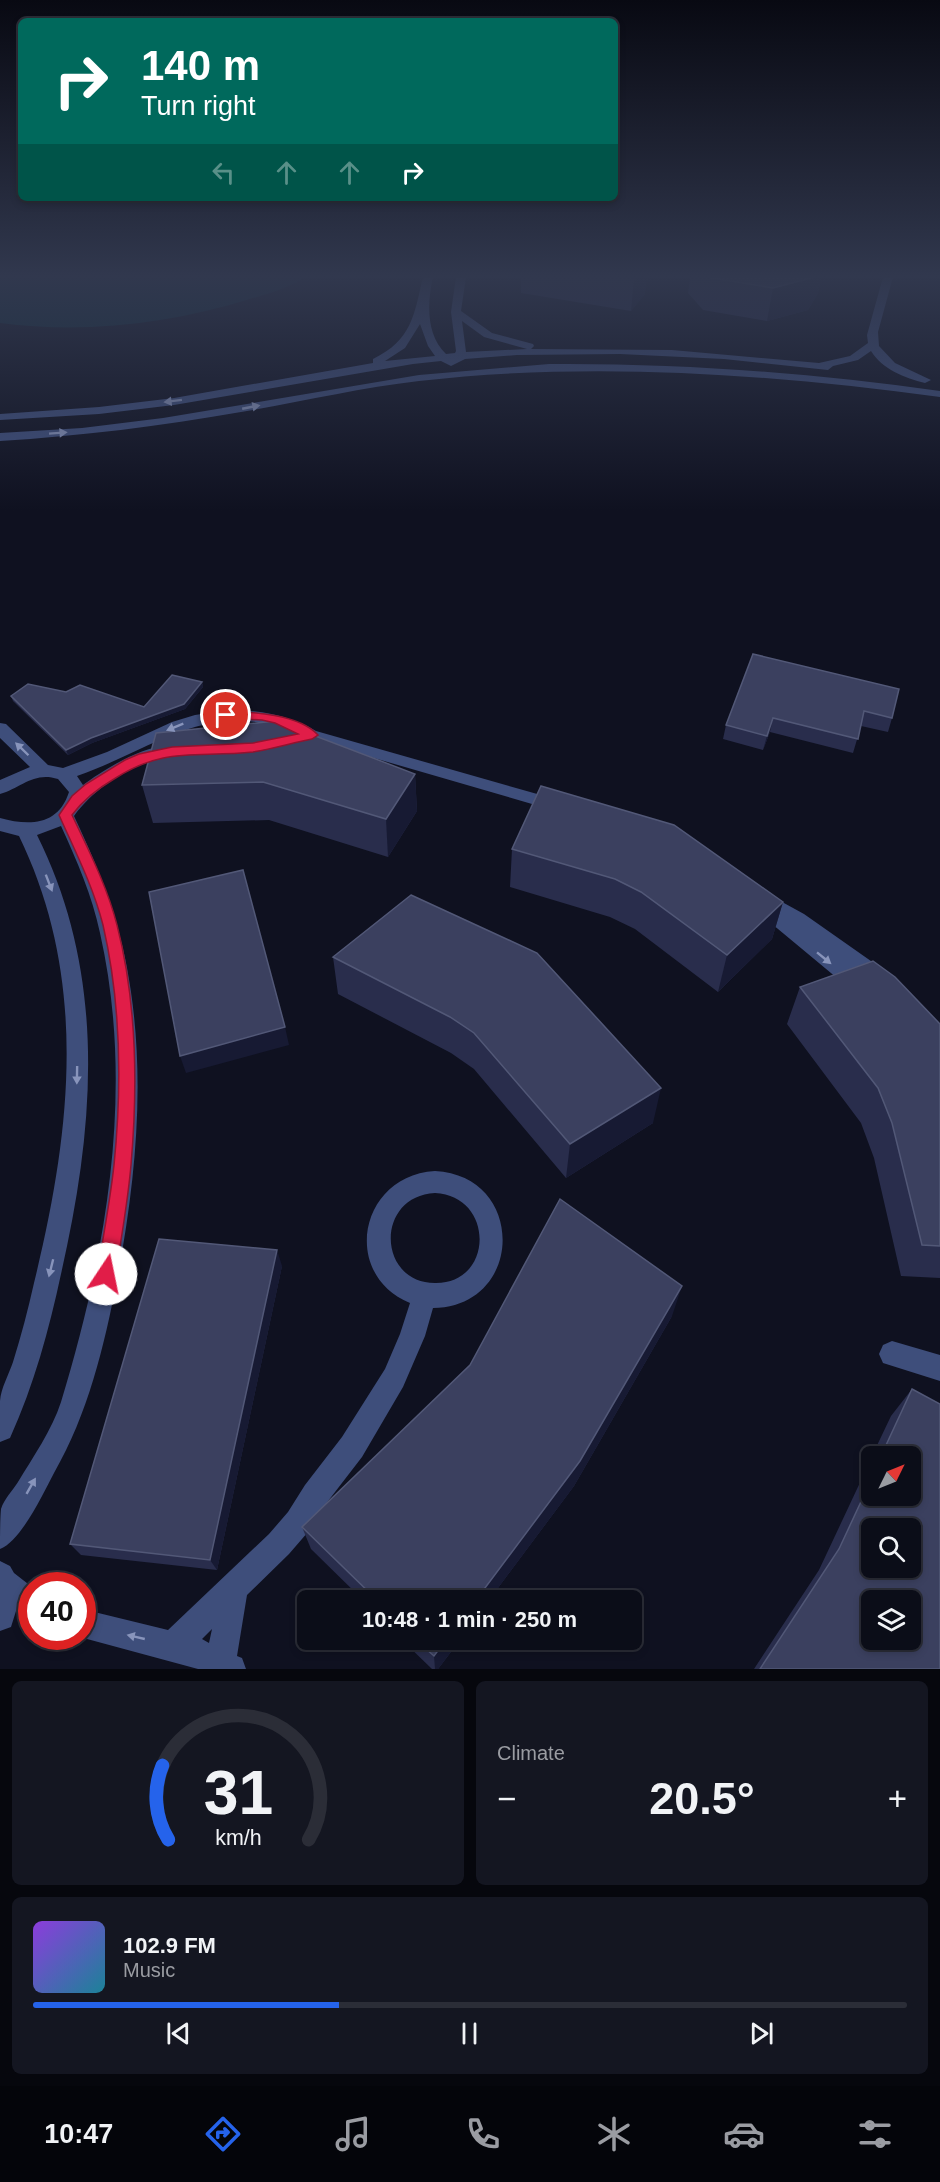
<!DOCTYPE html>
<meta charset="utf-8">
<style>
:root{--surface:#0b0d18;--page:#141621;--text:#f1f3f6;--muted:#9a9ca2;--line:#2b2d37;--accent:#2563eb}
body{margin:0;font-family:Arial,sans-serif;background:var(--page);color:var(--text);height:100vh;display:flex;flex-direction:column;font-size:22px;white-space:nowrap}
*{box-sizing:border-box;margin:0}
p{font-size:20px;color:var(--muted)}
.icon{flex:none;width:33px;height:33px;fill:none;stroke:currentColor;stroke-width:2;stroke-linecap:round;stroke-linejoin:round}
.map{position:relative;height:1669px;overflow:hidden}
.sheet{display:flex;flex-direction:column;gap:12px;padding:12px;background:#06070d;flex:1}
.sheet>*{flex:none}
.banner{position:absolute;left:18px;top:18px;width:600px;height:183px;border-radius:9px;box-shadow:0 3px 9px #0003,0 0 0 2px var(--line);background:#00695c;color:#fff;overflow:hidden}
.needle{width:39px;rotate:47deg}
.tools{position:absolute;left:861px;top:1446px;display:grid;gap:12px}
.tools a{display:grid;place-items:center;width:60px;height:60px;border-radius:9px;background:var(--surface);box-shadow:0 3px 9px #0003,0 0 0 2px var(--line);font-size:30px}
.speed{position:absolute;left:18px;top:1572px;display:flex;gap:12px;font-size:30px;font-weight:700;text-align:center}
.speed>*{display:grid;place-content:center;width:78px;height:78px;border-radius:50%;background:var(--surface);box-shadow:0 3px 9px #0003,0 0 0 2px var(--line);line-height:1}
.speed .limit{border:9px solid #d22;background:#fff;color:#111}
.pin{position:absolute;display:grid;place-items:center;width:51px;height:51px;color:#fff;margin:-26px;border:3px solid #fff;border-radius:50%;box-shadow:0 2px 6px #0007}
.me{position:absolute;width:66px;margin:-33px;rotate:11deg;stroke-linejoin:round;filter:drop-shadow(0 0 4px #0008)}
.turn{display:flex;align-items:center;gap:21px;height:126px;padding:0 24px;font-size:27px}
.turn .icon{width:78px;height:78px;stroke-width:2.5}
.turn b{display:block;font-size:42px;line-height:51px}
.lanes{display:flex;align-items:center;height:57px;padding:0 24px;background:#0003;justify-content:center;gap:30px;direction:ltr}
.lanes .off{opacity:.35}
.big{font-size:45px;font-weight:800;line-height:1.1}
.sheet .card{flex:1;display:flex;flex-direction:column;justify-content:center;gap:9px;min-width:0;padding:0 21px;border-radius:9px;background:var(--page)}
.sheet .dial{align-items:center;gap:0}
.dial svg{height:156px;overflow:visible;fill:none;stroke:var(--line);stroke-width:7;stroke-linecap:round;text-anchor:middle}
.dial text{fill:var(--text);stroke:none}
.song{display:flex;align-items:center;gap:18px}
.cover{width:72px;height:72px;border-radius:9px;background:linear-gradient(135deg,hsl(270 70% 55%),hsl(190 70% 35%))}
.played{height:6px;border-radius:3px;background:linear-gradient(90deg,var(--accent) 35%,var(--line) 35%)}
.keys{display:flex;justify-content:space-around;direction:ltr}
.heat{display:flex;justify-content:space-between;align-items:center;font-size:33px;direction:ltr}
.sheet .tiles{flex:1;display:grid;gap:12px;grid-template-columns:1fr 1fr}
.card:last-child{grid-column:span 2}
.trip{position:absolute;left:297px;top:1590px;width:345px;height:60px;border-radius:9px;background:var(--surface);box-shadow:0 3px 9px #0003,0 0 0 2px var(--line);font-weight:800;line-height:60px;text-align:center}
.tabs{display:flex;height:96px;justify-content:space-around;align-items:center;background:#04050a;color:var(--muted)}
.tabs .icon{width:42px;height:42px}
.tabs .selected{color:var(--accent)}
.tabs b{font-size:27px;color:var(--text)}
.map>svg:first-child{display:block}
.water{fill:#0d2c3a}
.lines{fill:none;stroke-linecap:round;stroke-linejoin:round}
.minor{fill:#3e4e7b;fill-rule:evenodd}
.wall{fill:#292d4c}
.shaded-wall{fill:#171a33}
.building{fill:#3b405f;stroke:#525877;stroke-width:1.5;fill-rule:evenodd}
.oneway{fill:#8894bb}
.route{fill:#e11d48;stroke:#92132f;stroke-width:1.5}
</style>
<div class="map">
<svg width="940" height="1669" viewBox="0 0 940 1669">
<rect width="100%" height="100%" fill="#0f1120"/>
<path class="water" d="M0 277H305C289 288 268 294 250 299 170 324 83 334 0 323Z"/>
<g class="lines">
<g class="minor">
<path d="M423 277H433C427 303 426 335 446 354L455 353 456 351 451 312 456 277H466L461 311 492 333 533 344 534 346 531 349 672 350 819 363 850 356 868 343 867 335 883 277H893L878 332 879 346 895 363 931 380 925 383C905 378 882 369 871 351L858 360 833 366 828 370 724 359 620 354 517 355 465 359 451 366 441 361 413 364 174 405 99 414 0 420V414L99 407 174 398 373 363V359C412 340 414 315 423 277ZM462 321 484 337 527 349 466 352ZM420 324 428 346 435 356 385 361 405 348Z"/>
<path d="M549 364C681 363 810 373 940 391V397C767 374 593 361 419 381 359 388 300 402 241 412 161 426 81 436 0 441V433L82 428 163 418 419 375Z"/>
<path d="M228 710C259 710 289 715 316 731L562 801 565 805 562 809 556 811 312 740 290 739 289 730C205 700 152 750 77 776L83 785C105 769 151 739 179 747L181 751 179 755C170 758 160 758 151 761 122 771 92 791 74 816 101 873 123 930 131 992 145 1088 135 1185 117 1280 104 1347 88 1414 54 1473 43 1494 21 1541 0 1549 0 1538 0 1519 1 1509 4 1499 13 1490 18 1482 33 1457 52 1430 61 1402 107 1251 135 1088 100 933 92 895 77 861 61 826L37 835C107 975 95 1125 61 1274 49 1330 34 1385 10 1438L0 1442C0 1428 0 1414 0 1401 1 1388 9 1374 13 1362 21 1336 28 1310 34 1283 71 1132 89 980 19 836L0 831V818C29 826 58 826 69 792L58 779C34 771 21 788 0 794V780L30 767 0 738V723L6 724 48 765 63 768 107 752 172 722 195 715Z"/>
<path d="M760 890 804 914 888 973 891 979 888 985 881 987 869 982 872 987 869 993 862 995 855 993 772 924 769 919 773 914 753 902 751 897 753 892Z"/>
<path d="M435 1171C527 1176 524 1307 433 1308L425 1336 403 1387 362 1457 325 1505 308 1532 289 1554 247 1595 237 1656 242 1658 246 1669H198L76 1636H82V1609L168 1630 269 1534 288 1512 305 1485 342 1437 385 1369 400 1334 410 1303C340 1274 360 1175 435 1171ZM435 1193C495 1196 494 1284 435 1283 377 1283 375 1196 435 1193ZM212 1629 209 1643 202 1639Z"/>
<path d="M892 1341 940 1355V1381L883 1363 879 1354 883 1345Z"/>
<path d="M0 1561 10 1566 14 1573 32 1587V1620L16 1611 11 1627 0 1631Z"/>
</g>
</g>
<g class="wall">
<path d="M521 277H650L646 281 645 294 631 311 521 293Z"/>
<path d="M690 277H821L818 293 808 310 767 321 703 310 688 293Z"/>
<path d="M753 654 892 718 888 732 861 726 853 753 770 732 763 750 723 739 726 725Z"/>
<path d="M202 682 203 687 185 709 92 743 68 755 13 701 11 696 66 692 144 707Z"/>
<path d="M415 774 417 811 388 857 269 820 153 823 142 785Z"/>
<path d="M512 849 783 902 772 939 718 992 635 929 610 917 510 887Z"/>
<path d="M411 895 653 1123 566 1178 474 1069 451 1053 338 994 333 957Z"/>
<path d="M800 987 940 1024V1278L901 1276 874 1158 861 1123 787 1024Z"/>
<path d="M282 1266 217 1570 81 1555 70 1544Z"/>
<path d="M672 1316 574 1486 489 1600H363L311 1549 302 1527Z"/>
<path d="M912 1389 940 1669H754L819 1570 872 1457V1496L910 1456H872L891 1416Z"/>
<path d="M402 1640H460L438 1669H432Z"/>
</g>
<g class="shaded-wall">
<path d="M635 277H650L646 281 645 294 631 311 634 279Z"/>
<path d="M812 277H821L818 293 808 310 767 321 773 288Z"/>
<path d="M202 682 203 687 185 709 92 743 68 755 66 750Z"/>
<path d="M773 718 770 732 763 750 767 736Z"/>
<path d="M415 774 417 811 388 857 386 819Z"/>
<path d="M783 902 772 939 718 992 727 955Z"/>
<path d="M285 1027 289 1045 186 1073 180 1056Z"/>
<path d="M661 1088 653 1123 566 1178 570 1144Z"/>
<path d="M277 1250 282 1266 217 1570 210 1560Z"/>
<path d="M682 1286 672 1316 574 1486 489 1600H476Z"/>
<path d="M446 1640H460L438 1669H435L434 1656Z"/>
</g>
<g class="building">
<path d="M707 277H815L773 288Z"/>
<path d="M753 654 899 689 892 718 864 711 858 739 773 718 767 736 726 725Z"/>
<path d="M172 675 202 682 184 704 91 738 66 750 11 696 28 684 66 692 80 685 144 707Z"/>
<path d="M276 721 415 774 386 819 263 782 142 785 156 733Z"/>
<path d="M541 786 674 825 783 902 727 955 641 892 615 879 512 849Z"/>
<path d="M243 870 285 1027 180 1056 149 892Z"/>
<path d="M411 895 537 953 661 1088 570 1144 474 1033 450 1017 333 957Z"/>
<path d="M873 961 895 977 940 1024V1246L922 1245 892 1123 878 1088 800 987Z"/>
<path d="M560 1199 682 1286 580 1461 476 1600H377L302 1527 470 1365Z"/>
<path d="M159 1239 277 1250 210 1560 70 1544Z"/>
<path d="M912 1389 940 1404V1669H760L839 1549 872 1478V1496H910V1456H881ZM872 1528H910V1568H872ZM872 1600H910V1640H872Z"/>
<path d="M416 1640H446L434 1656Z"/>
</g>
<defs><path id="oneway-solid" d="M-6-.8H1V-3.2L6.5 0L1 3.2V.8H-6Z" transform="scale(1.5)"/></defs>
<g class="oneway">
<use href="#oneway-solid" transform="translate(173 401) rotate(173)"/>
<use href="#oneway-solid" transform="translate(251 407) rotate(-11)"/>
<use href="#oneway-solid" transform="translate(58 433) rotate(-4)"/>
<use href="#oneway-solid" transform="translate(175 727) rotate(158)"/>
<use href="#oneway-solid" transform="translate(22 749) rotate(-136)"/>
<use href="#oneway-solid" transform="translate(49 883) rotate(69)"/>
<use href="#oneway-solid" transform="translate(824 958) rotate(39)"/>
<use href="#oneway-solid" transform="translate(77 1075) rotate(91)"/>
<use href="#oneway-solid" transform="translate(51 1268) rotate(104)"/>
<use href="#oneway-solid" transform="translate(31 1486) rotate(-60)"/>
<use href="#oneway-solid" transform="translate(136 1637) rotate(-167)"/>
</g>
<linearGradient id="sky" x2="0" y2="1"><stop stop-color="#080912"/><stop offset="0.54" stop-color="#31384e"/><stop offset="1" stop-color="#31384e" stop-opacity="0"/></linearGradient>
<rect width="940" height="511" fill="url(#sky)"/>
<path class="route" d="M226 711C252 712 299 714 318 735L312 739C292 743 272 749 253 752 196 758 165 746 114 779 97 789 84 799 72 815 89 851 107 886 117 925 137 1003 138 1085 131 1165 128 1201 121 1238 116 1274L113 1280 106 1283 100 1280 97 1274C103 1238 110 1202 114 1165 122 1086 121 1003 103 925 93 886 75 851 59 815L72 796 86 784 125 760 139 754 172 747 253 743 298 734 275 723 262 720 221 718 219 715Z"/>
</svg>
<div class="tools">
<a><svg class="needle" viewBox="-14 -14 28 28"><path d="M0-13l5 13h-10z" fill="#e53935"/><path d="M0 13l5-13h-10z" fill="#9a9ca2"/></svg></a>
<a><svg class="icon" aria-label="search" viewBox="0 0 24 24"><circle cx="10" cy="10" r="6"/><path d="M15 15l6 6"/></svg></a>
<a><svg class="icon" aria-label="layers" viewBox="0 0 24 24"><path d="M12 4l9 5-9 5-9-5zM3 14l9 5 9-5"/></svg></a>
</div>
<div class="speed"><div class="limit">40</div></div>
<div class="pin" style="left:226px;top:715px;background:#d93025"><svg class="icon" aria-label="arrive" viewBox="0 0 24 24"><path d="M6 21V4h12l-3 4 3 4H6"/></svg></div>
<svg class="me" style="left:106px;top:1274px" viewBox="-20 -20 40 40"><circle r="19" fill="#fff"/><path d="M0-13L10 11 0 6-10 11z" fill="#e11d48"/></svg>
<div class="trip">10:48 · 1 min · 250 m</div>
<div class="banner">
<div class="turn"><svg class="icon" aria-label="right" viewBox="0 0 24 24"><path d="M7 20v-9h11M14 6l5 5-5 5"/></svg><div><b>140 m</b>Turn right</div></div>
<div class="lanes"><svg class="icon off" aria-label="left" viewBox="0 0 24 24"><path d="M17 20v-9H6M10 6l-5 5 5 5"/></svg><svg class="icon off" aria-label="ahead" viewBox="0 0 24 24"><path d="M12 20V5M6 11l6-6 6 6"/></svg><svg class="icon off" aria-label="ahead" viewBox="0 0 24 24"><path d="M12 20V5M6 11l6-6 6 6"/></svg><svg class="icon" aria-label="right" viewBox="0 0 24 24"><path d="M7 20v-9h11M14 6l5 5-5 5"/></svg></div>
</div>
</div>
<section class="sheet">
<div class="tiles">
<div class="card dial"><svg viewBox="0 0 100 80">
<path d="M14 69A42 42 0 1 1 86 69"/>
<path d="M14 69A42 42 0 0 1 11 31" stroke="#2563eb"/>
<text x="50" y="56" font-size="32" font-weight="700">31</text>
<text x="50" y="72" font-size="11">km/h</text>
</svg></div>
<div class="card"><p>Climate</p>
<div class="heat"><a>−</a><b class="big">20.5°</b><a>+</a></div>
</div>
<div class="card">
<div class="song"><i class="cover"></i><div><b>102.9 FM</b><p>Music</p></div></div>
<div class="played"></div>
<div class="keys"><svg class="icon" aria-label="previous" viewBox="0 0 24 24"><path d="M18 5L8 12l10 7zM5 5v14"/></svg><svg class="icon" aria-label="pause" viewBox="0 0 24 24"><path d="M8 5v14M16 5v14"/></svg><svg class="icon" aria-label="next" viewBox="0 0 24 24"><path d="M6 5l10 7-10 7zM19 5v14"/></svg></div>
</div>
</div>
</section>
<nav class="tabs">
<b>10:47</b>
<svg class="icon selected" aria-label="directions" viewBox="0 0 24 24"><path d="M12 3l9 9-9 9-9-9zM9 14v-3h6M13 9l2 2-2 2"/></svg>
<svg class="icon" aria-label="music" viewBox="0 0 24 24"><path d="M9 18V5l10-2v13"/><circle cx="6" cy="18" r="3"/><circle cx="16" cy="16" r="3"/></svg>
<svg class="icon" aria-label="phone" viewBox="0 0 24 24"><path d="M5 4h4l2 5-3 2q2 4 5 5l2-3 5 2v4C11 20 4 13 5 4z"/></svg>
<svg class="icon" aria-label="climate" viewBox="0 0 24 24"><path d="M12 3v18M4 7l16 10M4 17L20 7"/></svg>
<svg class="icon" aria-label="car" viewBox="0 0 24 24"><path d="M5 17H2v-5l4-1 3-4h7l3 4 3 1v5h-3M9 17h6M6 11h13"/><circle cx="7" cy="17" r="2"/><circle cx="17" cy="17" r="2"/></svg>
<svg class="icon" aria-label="filters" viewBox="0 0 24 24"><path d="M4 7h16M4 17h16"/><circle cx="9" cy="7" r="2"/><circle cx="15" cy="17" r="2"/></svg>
</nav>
